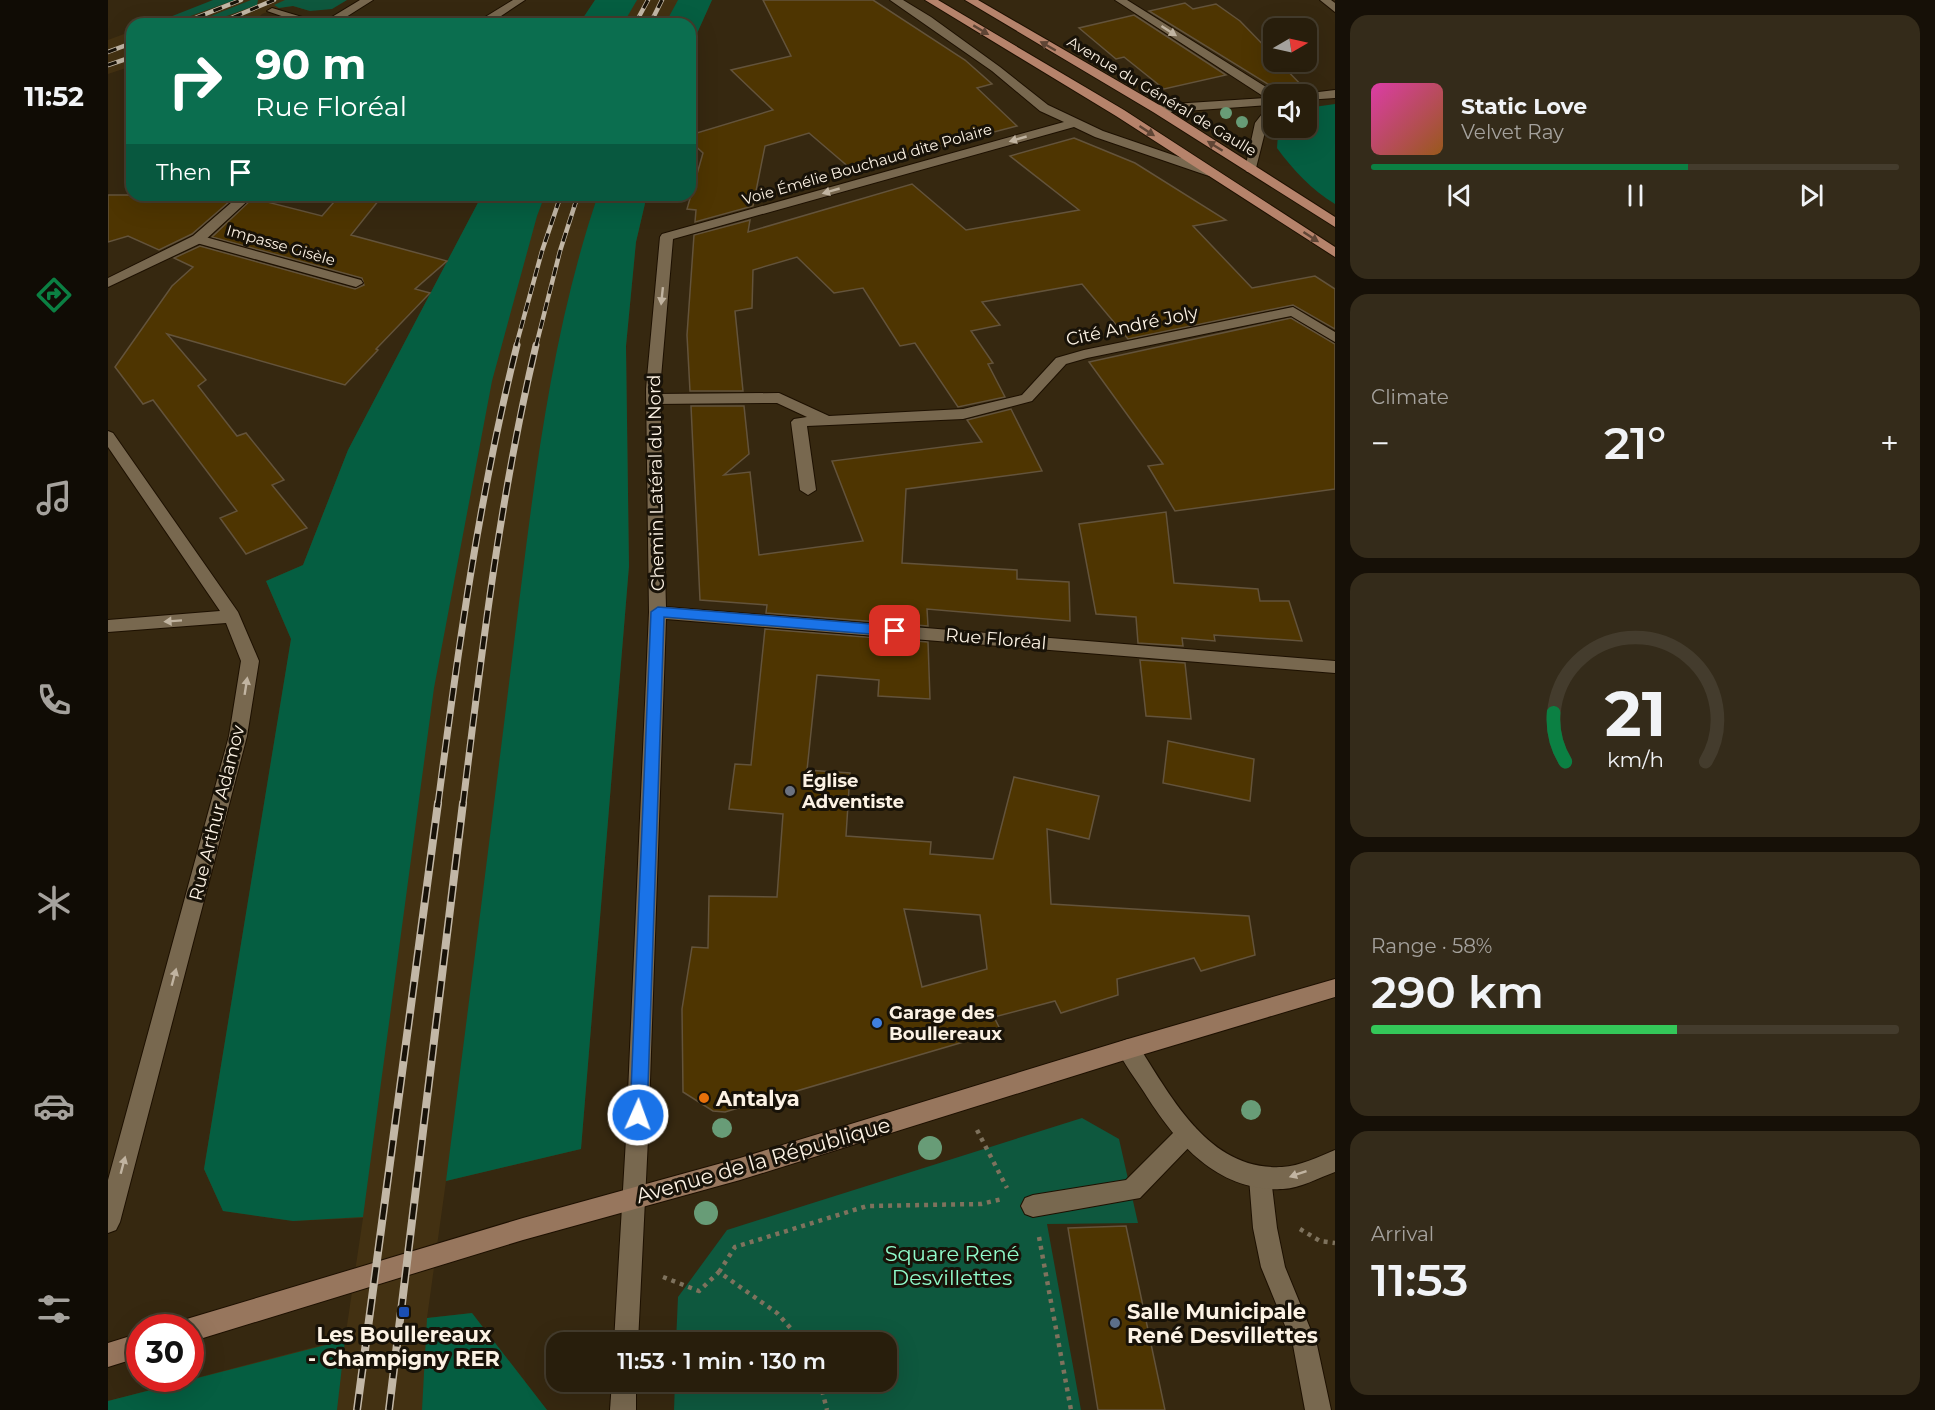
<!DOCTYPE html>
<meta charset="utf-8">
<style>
:root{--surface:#281e0c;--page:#342b1a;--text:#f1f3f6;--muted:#a5a29d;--line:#443c2d;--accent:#0b8043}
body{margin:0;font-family:Montserrat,sans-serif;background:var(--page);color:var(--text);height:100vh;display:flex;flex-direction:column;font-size:22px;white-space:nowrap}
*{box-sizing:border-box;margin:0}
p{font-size:20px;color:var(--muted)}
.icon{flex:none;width:33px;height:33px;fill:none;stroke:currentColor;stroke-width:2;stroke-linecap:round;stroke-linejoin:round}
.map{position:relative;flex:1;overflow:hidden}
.details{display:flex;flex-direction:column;gap:15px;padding:15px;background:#161007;width:600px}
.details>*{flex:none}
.guide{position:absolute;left:18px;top:18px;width:570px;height:183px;border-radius:18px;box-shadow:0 6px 24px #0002,0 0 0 2px var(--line);background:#0b6e4f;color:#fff;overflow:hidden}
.needle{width:39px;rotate:81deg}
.tools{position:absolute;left:1155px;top:18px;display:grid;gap:12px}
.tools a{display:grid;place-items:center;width:54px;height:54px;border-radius:12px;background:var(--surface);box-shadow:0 6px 24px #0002,0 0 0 2px var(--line);font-size:30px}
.speed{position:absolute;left:18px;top:1314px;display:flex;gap:12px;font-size:30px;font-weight:700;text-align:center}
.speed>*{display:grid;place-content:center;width:78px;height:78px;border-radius:50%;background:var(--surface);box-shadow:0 6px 24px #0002,0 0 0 2px var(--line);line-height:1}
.speed .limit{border:9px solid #d22;background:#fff;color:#111}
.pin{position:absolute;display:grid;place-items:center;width:51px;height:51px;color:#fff;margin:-26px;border-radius:12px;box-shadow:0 3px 9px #0006}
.me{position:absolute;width:66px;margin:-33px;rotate:2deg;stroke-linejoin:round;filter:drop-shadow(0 0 4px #0008)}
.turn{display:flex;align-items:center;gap:21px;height:126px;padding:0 30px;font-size:27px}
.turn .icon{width:78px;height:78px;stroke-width:2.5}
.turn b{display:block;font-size:42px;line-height:51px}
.then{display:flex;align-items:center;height:57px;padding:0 30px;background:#0003;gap:12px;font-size:22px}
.big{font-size:45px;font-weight:600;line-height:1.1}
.details .widget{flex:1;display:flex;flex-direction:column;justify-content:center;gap:9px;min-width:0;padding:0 21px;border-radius:18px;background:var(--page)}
.details .dial{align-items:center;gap:0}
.dial svg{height:156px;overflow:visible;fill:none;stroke:var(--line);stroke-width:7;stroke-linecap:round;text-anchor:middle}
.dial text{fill:var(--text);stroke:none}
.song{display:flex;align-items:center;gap:18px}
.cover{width:72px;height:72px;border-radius:9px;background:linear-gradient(135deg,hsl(320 70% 55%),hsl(30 70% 35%))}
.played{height:6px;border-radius:3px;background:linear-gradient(90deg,var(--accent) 60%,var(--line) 60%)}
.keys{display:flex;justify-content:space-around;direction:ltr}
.heat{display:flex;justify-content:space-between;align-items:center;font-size:33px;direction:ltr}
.charge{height:9px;border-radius:4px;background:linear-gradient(90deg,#34c759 58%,var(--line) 0)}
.trip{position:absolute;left:438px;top:1332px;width:351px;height:60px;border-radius:18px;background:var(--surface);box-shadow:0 6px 24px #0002,0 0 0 2px var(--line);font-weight:600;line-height:60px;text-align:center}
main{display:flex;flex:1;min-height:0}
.menu{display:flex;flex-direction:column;width:108px;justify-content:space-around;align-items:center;background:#100c05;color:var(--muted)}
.menu .icon{width:42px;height:42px}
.menu .selected{color:var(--accent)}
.menu b{font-size:27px;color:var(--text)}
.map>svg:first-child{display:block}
.built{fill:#433112}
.green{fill:#0e583e}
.forest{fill:#055e41}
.building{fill:#4e3501;stroke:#63533b;stroke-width:1.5;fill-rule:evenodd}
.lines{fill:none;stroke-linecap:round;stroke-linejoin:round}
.lane-casing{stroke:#1d1000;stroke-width:2}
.street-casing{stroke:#1d1000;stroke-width:2}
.secondary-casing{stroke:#1d1000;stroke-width:2}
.primary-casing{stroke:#1d1000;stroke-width:2}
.path{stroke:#7e725d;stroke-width:4.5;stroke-dasharray:4 5;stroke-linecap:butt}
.lane{fill:#78684f;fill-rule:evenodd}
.street{fill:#78684f;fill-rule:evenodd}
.secondary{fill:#97765d;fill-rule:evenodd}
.primary{fill:#b6836b;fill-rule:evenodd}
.rail-far2-casing{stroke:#c2b7a6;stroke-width:4.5}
.rail-far1-casing{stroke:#c2b7a6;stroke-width:7}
.rail-casing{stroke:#c2b7a6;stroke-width:8}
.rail-far2{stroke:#181208;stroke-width:3;stroke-dasharray:9;stroke-linecap:butt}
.rail-far1{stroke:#181208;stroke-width:4.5;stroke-dasharray:13;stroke-linecap:butt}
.rail{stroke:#181208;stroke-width:5;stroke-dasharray:16;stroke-linecap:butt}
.tree{fill:#689c77}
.oneway{fill:#5f4535}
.oneway2{fill:#c1b4a1}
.route{fill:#1a73e8;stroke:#114b97;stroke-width:1.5}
.worship-dot{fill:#6b7280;stroke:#181208;stroke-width:2}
.shop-dot{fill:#3f7fe0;stroke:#181208;stroke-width:2}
.food-dot{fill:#e8710a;stroke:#181208;stroke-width:2}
.transit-dot{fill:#1a4fb4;stroke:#181208;stroke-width:2}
.service-dot{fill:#5c6f8a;stroke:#181208;stroke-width:2}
.labels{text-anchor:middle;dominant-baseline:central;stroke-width:6;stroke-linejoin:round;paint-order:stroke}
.far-street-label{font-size:15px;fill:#fcf2e4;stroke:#181208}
.street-label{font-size:18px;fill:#fcf2e4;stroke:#181208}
.poi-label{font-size:18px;font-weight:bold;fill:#fcf2e4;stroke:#181208;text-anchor:start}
.near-poi-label{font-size:21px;font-weight:bold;fill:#fcf2e4;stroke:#181208;text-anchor:start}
.near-street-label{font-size:21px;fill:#fcf2e4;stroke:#181208}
.near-park-label{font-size:21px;fill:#90fbcb;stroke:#181208}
</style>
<main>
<nav class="menu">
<b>11:52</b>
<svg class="icon selected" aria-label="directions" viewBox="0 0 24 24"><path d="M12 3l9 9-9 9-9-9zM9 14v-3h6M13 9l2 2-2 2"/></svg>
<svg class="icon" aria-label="music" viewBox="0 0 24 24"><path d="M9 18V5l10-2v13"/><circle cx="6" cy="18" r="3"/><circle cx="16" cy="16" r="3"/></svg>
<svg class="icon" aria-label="phone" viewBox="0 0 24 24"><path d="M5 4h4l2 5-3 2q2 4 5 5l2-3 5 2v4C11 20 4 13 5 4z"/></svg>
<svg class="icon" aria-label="climate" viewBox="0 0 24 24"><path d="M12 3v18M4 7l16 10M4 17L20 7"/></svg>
<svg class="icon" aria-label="car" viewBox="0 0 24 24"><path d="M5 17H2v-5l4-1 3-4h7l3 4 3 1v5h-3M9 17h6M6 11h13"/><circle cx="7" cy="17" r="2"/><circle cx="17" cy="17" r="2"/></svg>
<svg class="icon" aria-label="filters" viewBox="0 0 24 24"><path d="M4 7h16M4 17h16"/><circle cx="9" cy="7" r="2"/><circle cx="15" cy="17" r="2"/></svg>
</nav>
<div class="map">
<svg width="1227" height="1410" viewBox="0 0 1227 1410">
<rect width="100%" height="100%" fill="#362810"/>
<g class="built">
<path d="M116 0H239L202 11 185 6 171 8 154 14 147 21 139 24H44Z"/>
<path d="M487 0H604L582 49V24H471Z"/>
<path d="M24 31V66L0 74V40Z"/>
<path d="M374 195H539L528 242 518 346 521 566 473 1149 338 1181 319 1318 364 1313 439 1410H0V1401L237 1339 255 1218 185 1221 115 1211 96 1169 183 639 158 581 195 565 240 450Z"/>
</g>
<g class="green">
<path d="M105 0H127L60 24H44Z"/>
<path d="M143 0H150L149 5 97 24H83Z"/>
<path d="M177 0H239L224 9 202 11 185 6 171 8 166 5Z"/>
<path d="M974 1118 1011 1139 1030 1223 939 1224 973 1410H566L567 1382H778V1342H568L570 1297 619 1230Z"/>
</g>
<g class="forest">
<path d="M487 0H529L515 24H471Z"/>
<path d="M570 0H604L582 49V24H557Z"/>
<path d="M1227 104V204C1204 190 1185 170 1169 148L1170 134 1174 128H1198L1199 108Z"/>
<path d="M374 195H437L429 216 384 381 326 688 255 1217 185 1221 115 1211 96 1169 183 639 158 581 195 565 240 450Z"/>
<path d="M490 195H539L528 242 518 346 521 566 473 1149 338 1181C361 1002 384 822 406 643 425 493 441 339 490 195Z"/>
<path d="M364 1313 439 1410H314L319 1318Z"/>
<path d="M237 1340 229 1410H0V1401Z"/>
</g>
<g class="building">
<path d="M655 0H765L857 60 884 84 869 88 909 126 743 169 701 133 657 146 645 206 587 222 588 210 579 209 595 153 582 141V135L665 110 623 70 683 56Z"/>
<path d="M1077 3 1085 9 1108 4 1132 21 1166 56V62H1171L1199 91 1192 94H1176L1041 11Z"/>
<path d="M1026 15 1118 75 1056 89 1016 57 1008 59 971 28Z"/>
<path d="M966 138 1027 163 1118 220 1085 226 1144 288 1207 276 1227 289V329L1185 305 1020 339 974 284 874 302 892 325 863 331 885 363 880 364 897 397 850 407 807 343 792 346 755 288 726 293 689 257 645 270 644 308 627 311 635 391H582L579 335 586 235 642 220 640 232 804 184 858 230 971 210 902 156Z"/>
<path d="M0 195H129L84 234 51 250 20 236 0 242Z"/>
<path d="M148 195H154L155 201 214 216 232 195H275L243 235 339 261 307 289 322 293 268 349 270 350 237 385 59 334 98 380 90 386 129 436 138 433 176 480 164 485 199 528 138 554 112 518 129 511 45 400 35 404 7 367 64 286 85 267 66 258 92 246 247 289 256 285 254 278 104 237Z"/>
<path d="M1183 318 1227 344V489L1067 511 1040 466 1055 464 981 362Z"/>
<path d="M583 406H636L641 454 616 475 642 472 651 555 755 541 724 461 874 442 859 420 903 409 934 471 798 489 794 563 909 570V579L961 582 962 621 819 609 820 626 658 613 659 605 592 600Z"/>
<path d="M1058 512 1066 583 1150 589 1152 601H1181L1194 641 1106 635 1107 641 1074 638 1075 646 1030 643 1028 617 988 614 971 524Z"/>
<path d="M657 629 820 642 822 699 770 696 771 680 709 675 699 770 742 773 738 836 823 842 822 854 885 859 906 777 991 796 981 839 939 829 943 904 1141 916 1147 955 1093 971 1086 958 1009 979 1010 995 953 1013 947 1001 886 1017 893 1031 617 1112 605 1111 575 1092 574 1009 584 947 600 948 601 896 669 897 675 814 621 809 627 764 643 765ZM796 909 872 915 879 969 814 987Z"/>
<path d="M1032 660 1077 663 1083 719 1038 716Z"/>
<path d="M1060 741 1146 759 1142 801 1055 783Z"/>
<path d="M1018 1226 1057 1410H990L960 1228Z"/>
</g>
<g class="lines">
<g class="lane-casing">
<g id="lane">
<path d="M405 0H417L381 24H355L357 22 374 19Z"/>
<path d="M90 235 253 280 255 283 248 287 85 242 83 239 85 236Z"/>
<path d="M1185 307 1227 332V342L1183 316 979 358 958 364 924 401 855 419 699 426 708 490 700 495 692 490 683 422 686 419 699 417 669 403 545 404 538 399 545 394 671 393 721 416 855 409 914 395 948 358 976 350Z"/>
<path d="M1079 1124 1087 1127 1090 1134 1087 1141 1032 1198 925 1217 917 1214 913 1206 917 1198 925 1195 1018 1180 1071 1127Z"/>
<path d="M1152 1167 1160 1170 1163 1178 1169 1228 1177 1267 1209 1345 1223 1410H1197L1185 1345 1153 1267 1145 1228 1141 1178 1144 1170Z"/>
</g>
</g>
<g class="street-casing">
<g id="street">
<path d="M252 0H265L227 24H197L159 11 164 8 214 23Z"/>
<path d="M782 0H795L823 17 892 67 940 105 995 131 1106 169 1108 172 1102 176 1098 175 987 137 966 127 565 239 552 389 558 607 1227 661V673L558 619 540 1139 530 1342H506L518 1139 541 612 538 389 552 237 554 234 956 122 932 111 884 71Z"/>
<path d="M1007 0H1019L1169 94H1166V115L1159 124 1147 172H1139L1137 169 1147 123 1161 105 1049 113 1043 109 1049 105 1158 98Z"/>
<path d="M1212 0H1223L1227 3V12Z"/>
<path d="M1227 90V98L1198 100V94H1194Z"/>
<path d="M132 195H146L95 242 0 287V278L85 236Z"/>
<path d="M0 431 5 433 130 612 151 661 139 736 12 1222 8 1230 0 1233V1180L121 736 133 661 118 623 0 632V620L112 611 0 447Z"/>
<path d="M1020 1039 1028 1042C1063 1096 1100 1171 1174 1167 1192 1166 1210 1157 1227 1150V1172C1210 1178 1193 1188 1175 1189 1109 1192 1068 1143 1036 1092 1027 1078 1016 1064 1009 1049L1012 1042Z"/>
<path d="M504 1382H528V1410H502Z"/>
</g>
</g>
<g class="secondary-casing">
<g id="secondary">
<path d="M1227 979V997L1020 1059 632 1180 415 1240 82 1342V1328H71L73 1321 82 1318 415 1218 632 1158 1020 1039Z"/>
<path d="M32 1333V1357L0 1367V1343Z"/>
</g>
</g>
<g class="primary-casing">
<g id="primary">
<path d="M817 0H830L1016 110 1227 247V257L1008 116Z"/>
<path d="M857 0H870L1053 106 1227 217V227L1045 112Z"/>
</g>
</g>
<g class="path">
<path d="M869 1130 899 1188"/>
<path d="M1192 1229 1212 1241 1227 1243"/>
<path d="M931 1237 963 1410"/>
<path d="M611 1272 627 1247 759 1206 873 1204 894 1199"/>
<path d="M555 1277 591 1291 611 1272 669 1313 695 1342"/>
<path d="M712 1382 719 1410"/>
</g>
<use href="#lane" class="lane"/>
<use href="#street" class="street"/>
<use href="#secondary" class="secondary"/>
<use href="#primary" class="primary"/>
<g class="rail-far2-casing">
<g id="rail-far2">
<path d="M72 24 133 0"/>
<path d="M109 24 166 0"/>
<path d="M527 24 540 0"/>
<path d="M542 24 554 0"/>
<path d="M0 52 24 43"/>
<path d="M0 65 24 57"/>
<path d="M408 346 434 251 453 195"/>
<path d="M428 346 452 251 470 195"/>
</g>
</g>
<g class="rail-far1-casing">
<g id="rail-far1">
<path d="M330 804C350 650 371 496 409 345"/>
<path d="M355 804C374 650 392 496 428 345"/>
</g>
</g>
<g class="rail-casing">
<g id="rail">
<path d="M249 1410 330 803"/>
<path d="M281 1410 355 803"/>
</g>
</g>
<use href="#rail-far2" class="rail-far2"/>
<use href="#rail-far1" class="rail-far1"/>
<use href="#rail" class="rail"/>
</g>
<g class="tree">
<circle cx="1118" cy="113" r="6"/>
<circle cx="1134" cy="122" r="6"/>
<circle cx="1143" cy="1110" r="10"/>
<circle cx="614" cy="1128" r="10"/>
<circle cx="822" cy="1148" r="12"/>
<circle cx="598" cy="1213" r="12"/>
</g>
<defs><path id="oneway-solid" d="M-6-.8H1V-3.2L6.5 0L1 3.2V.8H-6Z" transform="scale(1.5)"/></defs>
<g class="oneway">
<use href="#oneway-solid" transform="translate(873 30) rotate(31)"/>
<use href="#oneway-solid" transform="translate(940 46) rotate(-150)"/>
<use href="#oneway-solid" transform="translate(1039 131) rotate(33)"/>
<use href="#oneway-solid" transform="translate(1107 146) rotate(-148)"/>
<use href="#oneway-solid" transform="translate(1203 237) rotate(33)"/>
</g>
<g class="oneway2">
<use href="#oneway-solid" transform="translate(1061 31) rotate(33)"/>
<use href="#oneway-solid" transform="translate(910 139) rotate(164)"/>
<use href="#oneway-solid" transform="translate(723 191) rotate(164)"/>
<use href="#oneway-solid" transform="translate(554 296) rotate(96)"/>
<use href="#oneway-solid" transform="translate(65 621) rotate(176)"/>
<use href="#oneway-solid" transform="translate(138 686) rotate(-81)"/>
<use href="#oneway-solid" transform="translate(66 977) rotate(-75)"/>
<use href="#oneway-solid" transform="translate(15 1165) rotate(-75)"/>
<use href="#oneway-solid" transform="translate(1190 1174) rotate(161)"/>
</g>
<path class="route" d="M550 607 787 626 793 631 787 636 556 617 539 1115 536 1121 530 1123 524 1121 522 1115 543 612Z"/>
<circle class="worship-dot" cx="682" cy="791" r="6"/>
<circle class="shop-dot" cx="769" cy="1023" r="6"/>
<circle class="food-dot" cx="596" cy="1098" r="6"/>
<rect class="transit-dot" x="290" y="1306" width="12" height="12" rx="3"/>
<circle class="service-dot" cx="1007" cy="1323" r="6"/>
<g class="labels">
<g class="far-street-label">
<text transform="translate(1054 96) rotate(31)">Avenue du Général de Gaulle</text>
<text transform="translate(759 164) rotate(-16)">Voie Émélie Bouchaud dite Polaire</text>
<text transform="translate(173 245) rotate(16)">Impasse Gisèle</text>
</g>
<g class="street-label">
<text transform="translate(1024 326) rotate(-12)">Cité André Joly</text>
<text transform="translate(548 483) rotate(-91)">Chemin Latéral du Nord</text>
<text transform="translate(888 639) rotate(5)">Rue Floréal</text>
<text transform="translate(109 813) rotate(-76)">Rue Arthur Adamov</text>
</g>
<g class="poi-label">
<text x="694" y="781">Église<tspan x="694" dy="21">Adventiste</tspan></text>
<text x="781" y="1013">Garage des<tspan x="781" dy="21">Boullereaux</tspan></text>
</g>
<g class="near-poi-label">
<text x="608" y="1098">Antalya</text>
<text x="1019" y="1311">Salle Municipale<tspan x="1019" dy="24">René Desvillettes</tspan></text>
<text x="296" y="1334" text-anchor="middle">Les Boullereaux<tspan x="296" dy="24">- Champigny RER</tspan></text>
</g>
<g class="near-street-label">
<text transform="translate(655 1160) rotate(-16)">Avenue de la République</text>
</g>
<g class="near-park-label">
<text x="844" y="1253">Square René<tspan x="844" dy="24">Desvillettes</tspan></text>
</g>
</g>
</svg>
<div class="tools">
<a><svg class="needle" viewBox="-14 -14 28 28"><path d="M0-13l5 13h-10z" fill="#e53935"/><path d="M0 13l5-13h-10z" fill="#a5a29d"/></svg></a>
<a><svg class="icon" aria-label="sound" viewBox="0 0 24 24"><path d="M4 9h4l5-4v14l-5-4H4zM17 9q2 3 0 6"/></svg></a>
</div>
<div class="speed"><div class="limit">30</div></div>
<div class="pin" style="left:787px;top:631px;background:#d93025"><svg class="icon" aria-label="arrive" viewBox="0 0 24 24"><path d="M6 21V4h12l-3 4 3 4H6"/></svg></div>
<svg class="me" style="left:530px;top:1115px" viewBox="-20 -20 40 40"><circle r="17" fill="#1a73e8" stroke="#fff" stroke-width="3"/><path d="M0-11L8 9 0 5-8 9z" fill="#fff"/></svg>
<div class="trip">11:53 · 1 min · 130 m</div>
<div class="guide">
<div class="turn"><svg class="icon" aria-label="right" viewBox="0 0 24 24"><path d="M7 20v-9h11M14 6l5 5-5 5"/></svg><div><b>90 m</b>Rue Floréal</div></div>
<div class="then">Then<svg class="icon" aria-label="arrive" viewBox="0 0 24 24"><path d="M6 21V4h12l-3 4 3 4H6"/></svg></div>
</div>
</div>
<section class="details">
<div class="widget">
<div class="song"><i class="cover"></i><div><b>Static Love</b><p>Velvet Ray</p></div></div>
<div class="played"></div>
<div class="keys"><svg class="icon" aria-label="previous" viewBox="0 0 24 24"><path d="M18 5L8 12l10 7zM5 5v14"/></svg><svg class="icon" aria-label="pause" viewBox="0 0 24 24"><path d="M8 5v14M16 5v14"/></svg><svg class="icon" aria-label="next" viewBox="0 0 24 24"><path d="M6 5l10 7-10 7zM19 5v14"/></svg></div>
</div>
<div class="widget"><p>Climate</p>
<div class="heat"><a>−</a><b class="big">21°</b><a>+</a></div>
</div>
<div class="widget dial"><svg viewBox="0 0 100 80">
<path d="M14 69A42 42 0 1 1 86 69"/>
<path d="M14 69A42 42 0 0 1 8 44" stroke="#0b8043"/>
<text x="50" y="56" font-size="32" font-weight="700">21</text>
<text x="50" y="72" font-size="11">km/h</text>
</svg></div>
<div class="widget"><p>Range · 58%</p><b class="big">290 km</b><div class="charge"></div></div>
<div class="widget"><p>Arrival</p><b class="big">11:53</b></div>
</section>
</main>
